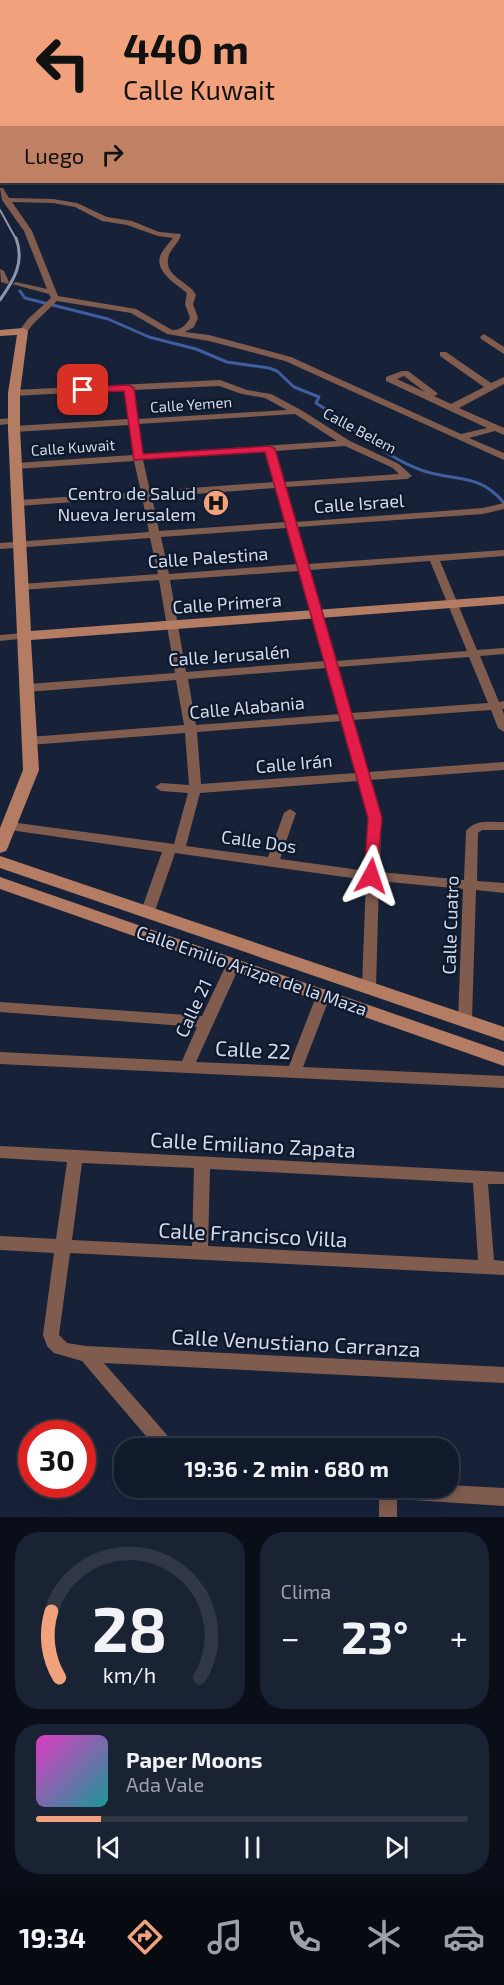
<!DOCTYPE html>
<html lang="es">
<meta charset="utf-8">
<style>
:root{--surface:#111a2b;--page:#1a2333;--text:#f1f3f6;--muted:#9ca1a9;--line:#303847;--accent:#f1a17c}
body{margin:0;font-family:"Exo 2",sans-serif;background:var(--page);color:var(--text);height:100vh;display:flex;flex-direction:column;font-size:22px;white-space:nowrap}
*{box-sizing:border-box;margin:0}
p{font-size:20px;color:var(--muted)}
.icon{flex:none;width:33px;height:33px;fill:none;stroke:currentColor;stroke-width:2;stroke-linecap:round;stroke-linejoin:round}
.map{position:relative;height:1517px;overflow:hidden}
.panel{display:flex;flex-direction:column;gap:15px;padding:15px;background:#090e18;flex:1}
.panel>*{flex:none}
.banner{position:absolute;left:0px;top:0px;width:504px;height:183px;box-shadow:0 3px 15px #0003,0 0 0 2px var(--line);background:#f1a17c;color:#111;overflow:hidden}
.speed{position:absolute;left:18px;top:1420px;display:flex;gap:12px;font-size:30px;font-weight:700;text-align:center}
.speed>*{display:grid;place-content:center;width:78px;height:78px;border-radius:50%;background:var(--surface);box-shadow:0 3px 15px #0003,0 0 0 2px var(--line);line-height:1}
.speed .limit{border:9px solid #d22;background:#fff;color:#111}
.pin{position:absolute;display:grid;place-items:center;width:51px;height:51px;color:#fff;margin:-26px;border-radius:12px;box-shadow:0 3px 9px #0006}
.me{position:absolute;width:66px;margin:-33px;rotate:5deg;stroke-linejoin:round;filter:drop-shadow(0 0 4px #0008)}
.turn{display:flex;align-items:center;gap:21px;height:126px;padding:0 24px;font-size:27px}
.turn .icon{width:78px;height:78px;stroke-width:2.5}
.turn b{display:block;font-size:42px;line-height:51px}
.then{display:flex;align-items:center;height:57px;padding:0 24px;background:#0003;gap:12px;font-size:22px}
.big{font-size:45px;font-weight:700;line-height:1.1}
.panel .card{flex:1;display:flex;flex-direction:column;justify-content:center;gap:9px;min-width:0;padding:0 21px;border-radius:24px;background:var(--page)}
.panel .dial{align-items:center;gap:0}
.dial svg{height:156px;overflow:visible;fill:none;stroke:var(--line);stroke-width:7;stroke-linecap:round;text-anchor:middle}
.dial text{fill:var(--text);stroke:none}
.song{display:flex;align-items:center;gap:18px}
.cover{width:72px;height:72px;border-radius:9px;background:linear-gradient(135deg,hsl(310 70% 55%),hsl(180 70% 35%))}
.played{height:6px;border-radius:3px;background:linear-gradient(90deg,var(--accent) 15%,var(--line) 15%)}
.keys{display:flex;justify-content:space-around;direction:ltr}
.heat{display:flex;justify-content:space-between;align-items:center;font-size:33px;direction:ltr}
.panel .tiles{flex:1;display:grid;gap:15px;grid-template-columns:1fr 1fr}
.card:last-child{grid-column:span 2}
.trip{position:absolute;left:114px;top:1438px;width:345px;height:60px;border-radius:24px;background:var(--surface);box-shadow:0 3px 15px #0003,0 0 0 2px var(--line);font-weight:700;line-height:60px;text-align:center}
.tab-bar{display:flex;height:96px;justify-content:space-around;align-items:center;background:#070a11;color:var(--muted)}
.tab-bar .icon{width:42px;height:42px}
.tab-bar .selected{color:var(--accent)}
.tab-bar b{font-size:27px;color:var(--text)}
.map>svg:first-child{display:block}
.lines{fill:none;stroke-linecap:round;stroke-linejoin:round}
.stream{stroke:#3e5ea1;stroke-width:3}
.street{fill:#7f5c4d;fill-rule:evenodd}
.secondary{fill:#b37c63;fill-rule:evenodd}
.primary{fill:#db9574;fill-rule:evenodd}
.rail-far1{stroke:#8e97a9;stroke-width:2}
.rail{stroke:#8e97a9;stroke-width:3}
.route{fill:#e11d48;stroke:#92132f;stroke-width:1.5}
.labels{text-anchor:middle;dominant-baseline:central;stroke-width:5;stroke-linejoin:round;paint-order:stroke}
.far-street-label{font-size:15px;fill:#d3dbea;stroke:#0e192e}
.poi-label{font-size:18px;fill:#d3dbea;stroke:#0e192e;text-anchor:end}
.street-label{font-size:18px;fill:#d3dbea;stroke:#0e192e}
.near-street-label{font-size:21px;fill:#d3dbea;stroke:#0e192e}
</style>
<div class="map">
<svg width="504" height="1517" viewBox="0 0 504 1517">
<rect width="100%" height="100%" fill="#172239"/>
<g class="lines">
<path class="stream" d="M20 291 25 298 108 319 149 337 196 349 227 362 269 368 277 371 294 387 319 397 316 403C351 424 382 456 421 470 454 482 479 472 504 503"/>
<g class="street">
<path d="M76 0H82L74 2Z"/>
<path d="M312 0 325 2H314Z"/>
<rect x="502" y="28" width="2" height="4"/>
<rect x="0" y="37" width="2" height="4"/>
<rect x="0" y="50" width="2" height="4"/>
<path d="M502 71 504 72V84H502Z"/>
<rect x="502" y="98" width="2" height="4"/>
<rect x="0" y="125" width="2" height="5"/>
<rect x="0" y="137" width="2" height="4"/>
<rect x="0" y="155" width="2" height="4"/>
<rect x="502" y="155" width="2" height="5"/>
<path d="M418 182H450C443 186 425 186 418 182Z"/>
<path d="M0 188H3L9 198 53 199 77 203 107 217 132 221 159 232 181 234C180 243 169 249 168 259 165 277 190 282 196 295L193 304 198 318 194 327 185 332 209 335 291 357 461 434 487 428 386 381V377L402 371H408L436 392 438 394 434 396 451 404 484 387 440 356V352H446L491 383 504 377V384L459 408 504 428V435L495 431 469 438 504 453V460L285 361 209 341 167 334 131 313 57 301 34 323 26 333H20L19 331 28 319 51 298 49 294 12 284 16 282 47 289 24 231 2 200ZM12 202 53 203 75 207 102 221 127 225 158 236 173 238C169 243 164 248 161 254 153 271 176 284 187 293L185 304 190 318C187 324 180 331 172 330L136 309 58 296 32 231ZM404 376 425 392 397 379Z"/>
<path d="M0 269 4 271 9 282 8 284 1 282Z"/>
<path d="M484 334 504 347V354L481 339 480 337Z"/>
<path d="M220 380 247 390 271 394 301 410 350 441 399 464 412 476 407 479 286 487 296 522 483 508 504 503V509L483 514 297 527 308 564 504 550V556L440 561 477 650 504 648V654L480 656 499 702 504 701V709H502L504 714V732L498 728 491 710 353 720 368 772 504 762V770L370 780 381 818 380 872 464 880 466 831C475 819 490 822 504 822V830H482L478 833 477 881 504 883V893L476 890 472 1020 470 1024 465 1025 460 1024 458 1020 463 889 379 881 376 986 374 990 369 991 364 990 362 986 366 880 175 853 155 911 153 914H143L141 911 162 852 10 830 4 826 10 822 174 844 188 793 161 791 155 787 161 783 189 785 185 733 29 745 23 741 29 737 184 725 176 680 28 692 22 688 28 684 175 673 159 580 22 590 17 587 22 584 158 574 150 538 0 549V543L149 532 142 497 19 506 14 503 19 500 141 492 134 461 16 469 11 466 16 463 133 455 129 425 14 432 9 429 14 426 128 419 125 390 14 396 9 393 14 390ZM219 386 242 394 265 398 287 410 138 419 134 390ZM295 414 337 441 142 454 138 424ZM345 446 393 468 399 474 284 482 275 451ZM266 451 275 482 150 491 143 460ZM276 488 286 522 159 531 152 497ZM287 528 298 564 169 574 161 537ZM430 561 467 651 336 661 310 570ZM299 571 325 661 186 672 170 580ZM469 657 488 703 351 713 338 667ZM327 668 340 714 196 725 188 679ZM342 721 356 773 201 784 197 732ZM358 781 369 818 367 871 280 859 296 813 290 809 284 813 268 857 186 846 200 793Z"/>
<path d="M14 418 17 419V423L0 425V419Z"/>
<path d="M24 633 28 634 30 636 28 638 0 641V635Z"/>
<path d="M234 958 239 959 241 963 196 1062 289 1066 317 994 319 990 324 989 329 990 331 994 303 1067 504 1076V1088L0 1064V1052L182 1061 197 1027 0 1012V1002L202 1016 227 963 229 959Z"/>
<path d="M0 1146 504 1172V1184H488L494 1260 504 1261V1275L70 1253 59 1335 67 1343 86 1346 504 1367V1383L104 1363 174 1443 177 1449H157L82 1361 54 1353 47 1346 43 1335 54 1253 0 1250V1236L56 1239 67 1162 0 1158ZM82 1163 194 1168 192 1246 72 1240ZM210 1169 473 1183 478 1260 208 1246Z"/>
<path d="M448 1485 504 1488V1506L397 1499V1517H379V1497L361 1494 358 1488H448Z"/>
</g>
<g class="secondary">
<path d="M201 0H211L212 2H202Z"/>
<rect x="502" y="137" width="2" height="6"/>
<path d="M23 328 28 331 20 393V429L31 631 504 596V604L31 640 39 770 8 847 6 851 0 853V828L23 770 8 429V393L17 335 0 336V330Z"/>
<path d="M0 856 504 1027V1041L0 868Z"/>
<path d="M0 877 504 1052V1066L0 889Z"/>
</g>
<g class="primary">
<path d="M493 0H503L502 2Z"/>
<rect x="0" y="34" width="2" height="4"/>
</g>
<path class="rail-far1" d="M0 210 16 239"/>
<path class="rail" d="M0 300C14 280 25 262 16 238"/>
</g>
<path class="route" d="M129 385 134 388 143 454 270 446 275 449 382 818 376 879H366L364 876 368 818 265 452 134 460 124 391 83 393 78 390 83 387Z"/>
<defs>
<g id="hospital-disc" transform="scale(1.35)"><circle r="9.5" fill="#f1a17c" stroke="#0e192e"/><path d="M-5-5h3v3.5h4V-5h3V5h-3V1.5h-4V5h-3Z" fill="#111"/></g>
</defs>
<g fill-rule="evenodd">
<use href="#hospital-disc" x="216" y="503"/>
</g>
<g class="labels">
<g class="far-street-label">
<text transform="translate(191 404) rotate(-4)">Calle Yemen</text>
<text transform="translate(360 430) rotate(28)">Calle Belem</text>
<text transform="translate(73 447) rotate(-4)">Calle Kuwait</text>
</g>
<g class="poi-label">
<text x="196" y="493">Centro de Salud<tspan x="196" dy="21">Nueva Jerusalem</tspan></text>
</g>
<g class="street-label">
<text transform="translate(359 503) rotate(-4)">Calle Israel</text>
<text transform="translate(208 557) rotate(-4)">Calle Palestina</text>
<text transform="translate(227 603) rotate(-4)">Calle Primera</text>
<text transform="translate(229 655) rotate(-4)">Calle Jerusalén</text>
<text transform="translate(247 707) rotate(-5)">Calle Alabania</text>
<text transform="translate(294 763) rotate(-5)">Calle Irán</text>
<text transform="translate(259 841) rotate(8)">Calle Dos</text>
<text transform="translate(450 925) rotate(-88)">Calle Cuatro</text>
<text transform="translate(252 970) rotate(19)">Calle Emilio Arizpe de la Maza</text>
<text transform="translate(193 1008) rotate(-65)">Calle 21</text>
</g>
<g class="near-street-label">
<text transform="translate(253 1049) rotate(3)">Calle 22</text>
<text transform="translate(253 1144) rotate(3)">Calle Emiliano Zapata</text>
<text transform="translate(253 1234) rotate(3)">Calle Francisco Villa</text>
<text transform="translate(296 1342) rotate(3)">Calle Venustiano Carranza</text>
</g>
</g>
</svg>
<div class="speed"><div class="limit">30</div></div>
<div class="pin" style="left:83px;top:390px;background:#d93025"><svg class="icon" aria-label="arrive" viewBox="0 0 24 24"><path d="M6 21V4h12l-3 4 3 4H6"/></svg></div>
<svg class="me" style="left:371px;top:876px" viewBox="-20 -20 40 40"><path d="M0-17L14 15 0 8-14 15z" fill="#e11d48" stroke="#fff" stroke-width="4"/></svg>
<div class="trip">19:36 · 2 min · 680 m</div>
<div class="banner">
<div class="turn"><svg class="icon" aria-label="left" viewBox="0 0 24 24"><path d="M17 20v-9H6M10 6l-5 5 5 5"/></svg><div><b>440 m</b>Calle Kuwait</div></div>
<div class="then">Luego<svg class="icon" aria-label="right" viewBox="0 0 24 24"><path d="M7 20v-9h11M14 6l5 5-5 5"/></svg></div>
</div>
</div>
<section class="panel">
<div class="tiles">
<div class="card dial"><svg viewBox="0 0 100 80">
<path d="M14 69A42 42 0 1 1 86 69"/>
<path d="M14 69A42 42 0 0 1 10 35" stroke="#f1a17c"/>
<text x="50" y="56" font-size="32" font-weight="700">28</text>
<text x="50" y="72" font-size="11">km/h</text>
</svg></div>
<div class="card"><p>Clima</p>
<div class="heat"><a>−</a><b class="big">23°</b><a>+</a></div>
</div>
<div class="card">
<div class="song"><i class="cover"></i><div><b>Paper Moons</b><p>Ada Vale</p></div></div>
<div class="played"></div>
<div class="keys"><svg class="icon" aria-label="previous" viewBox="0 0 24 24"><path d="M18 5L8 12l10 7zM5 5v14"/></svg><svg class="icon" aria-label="pause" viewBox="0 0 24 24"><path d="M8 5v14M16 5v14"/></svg><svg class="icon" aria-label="next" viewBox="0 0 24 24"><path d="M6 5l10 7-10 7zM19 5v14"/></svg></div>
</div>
</div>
</section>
<nav class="tab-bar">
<b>19:34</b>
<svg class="icon selected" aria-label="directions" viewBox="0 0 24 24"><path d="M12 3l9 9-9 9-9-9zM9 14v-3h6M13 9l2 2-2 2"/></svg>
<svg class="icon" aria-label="music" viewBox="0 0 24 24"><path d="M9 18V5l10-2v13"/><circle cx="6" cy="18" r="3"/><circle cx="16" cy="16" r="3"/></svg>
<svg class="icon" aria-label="phone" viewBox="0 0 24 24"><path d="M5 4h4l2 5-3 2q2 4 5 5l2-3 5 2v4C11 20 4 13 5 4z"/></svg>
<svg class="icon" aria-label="climate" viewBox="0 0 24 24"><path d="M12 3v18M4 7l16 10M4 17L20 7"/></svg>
<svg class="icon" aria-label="car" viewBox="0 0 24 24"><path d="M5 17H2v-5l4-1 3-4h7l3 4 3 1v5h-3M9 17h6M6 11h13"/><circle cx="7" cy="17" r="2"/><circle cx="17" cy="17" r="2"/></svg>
</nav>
